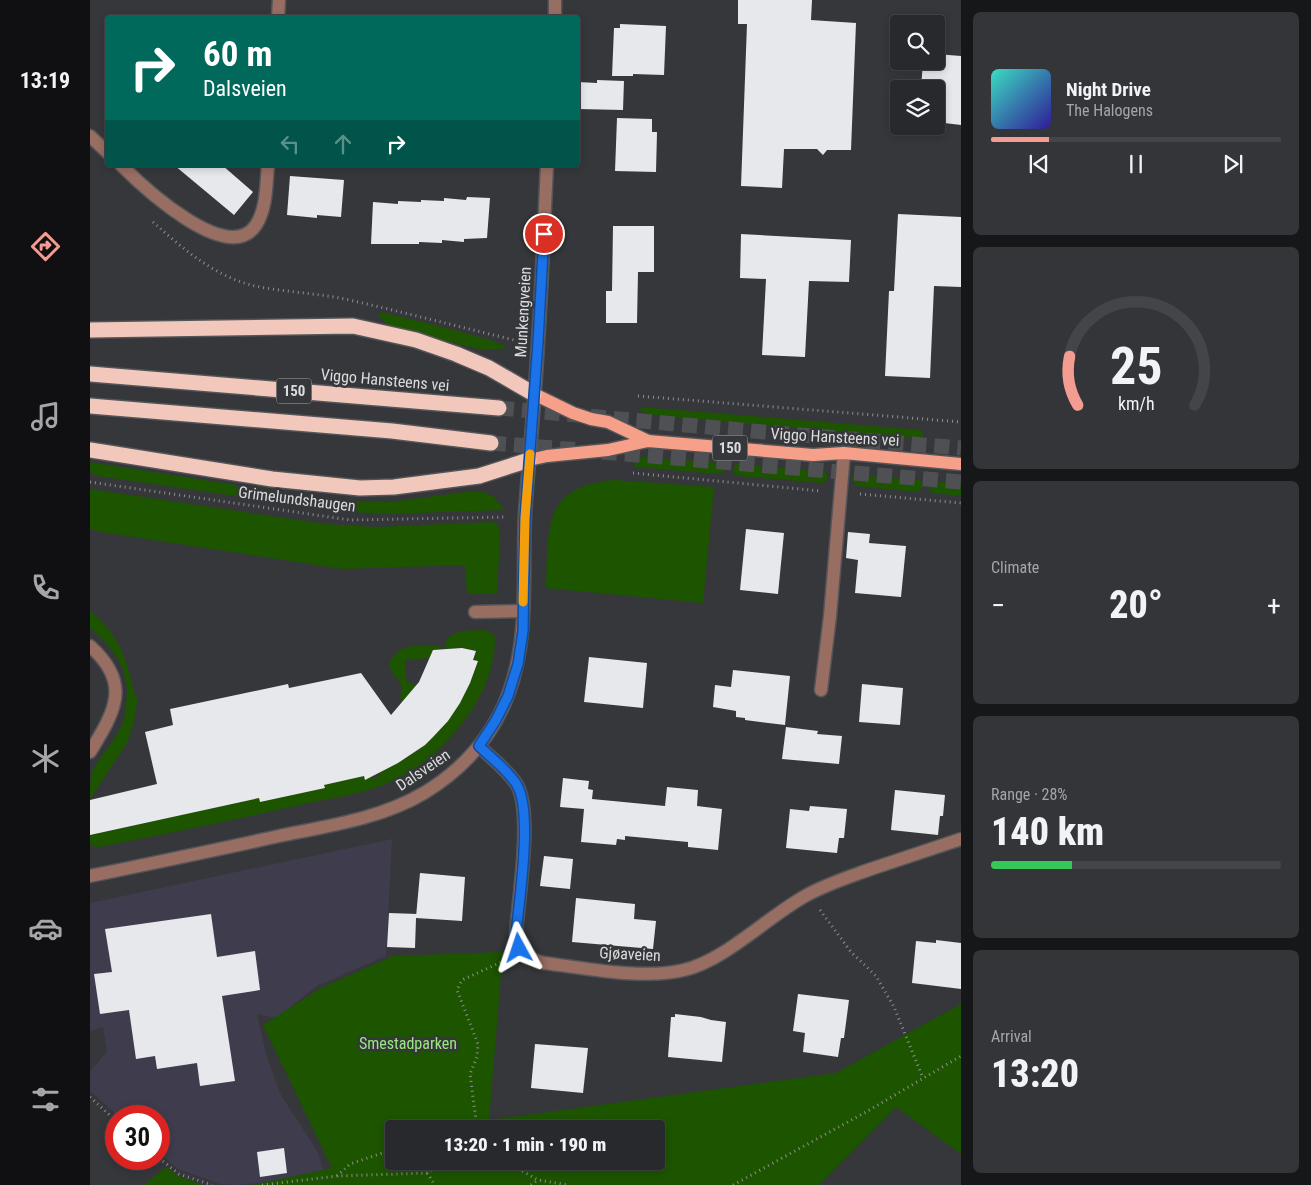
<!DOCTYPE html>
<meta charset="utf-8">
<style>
:root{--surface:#28292c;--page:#343538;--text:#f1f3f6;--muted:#a5a6a9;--line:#444548;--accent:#f59c92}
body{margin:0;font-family:"Roboto Condensed",sans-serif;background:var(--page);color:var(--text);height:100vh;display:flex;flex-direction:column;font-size:19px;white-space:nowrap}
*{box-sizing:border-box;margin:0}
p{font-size:16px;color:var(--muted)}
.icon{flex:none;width:28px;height:28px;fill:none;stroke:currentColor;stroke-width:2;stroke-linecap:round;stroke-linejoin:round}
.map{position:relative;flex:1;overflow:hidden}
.side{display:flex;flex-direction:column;gap:12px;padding:12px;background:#161718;width:350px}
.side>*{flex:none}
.guide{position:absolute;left:15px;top:15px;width:475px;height:152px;border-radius:5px;box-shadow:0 2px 8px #0003,0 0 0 1px var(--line);background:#00695c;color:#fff;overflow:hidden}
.controls{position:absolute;left:800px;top:15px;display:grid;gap:10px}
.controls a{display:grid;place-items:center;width:55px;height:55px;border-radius:5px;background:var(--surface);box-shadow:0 2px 8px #0003,0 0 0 1px var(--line);font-size:25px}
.speed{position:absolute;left:15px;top:1105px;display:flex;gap:10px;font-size:25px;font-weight:700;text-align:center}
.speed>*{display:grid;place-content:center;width:65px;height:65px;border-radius:50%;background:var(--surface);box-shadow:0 2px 8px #0003,0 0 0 1px var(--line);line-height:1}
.speed .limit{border:8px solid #d22;background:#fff;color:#111}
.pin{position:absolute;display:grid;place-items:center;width:42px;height:42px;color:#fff;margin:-21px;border:2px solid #fff;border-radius:50%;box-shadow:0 1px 5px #0007}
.me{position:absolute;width:55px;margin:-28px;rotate:355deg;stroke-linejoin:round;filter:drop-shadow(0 0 4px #0008)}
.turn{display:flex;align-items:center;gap:18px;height:105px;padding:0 15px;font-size:22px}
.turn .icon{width:65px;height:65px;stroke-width:2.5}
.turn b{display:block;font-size:35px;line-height:42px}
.lanes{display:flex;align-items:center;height:48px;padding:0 15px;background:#0003;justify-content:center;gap:25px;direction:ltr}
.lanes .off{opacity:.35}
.big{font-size:38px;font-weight:800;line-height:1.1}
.side .tile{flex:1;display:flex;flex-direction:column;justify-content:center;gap:8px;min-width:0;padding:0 18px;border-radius:8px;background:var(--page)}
.side .dial{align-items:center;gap:0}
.dial svg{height:130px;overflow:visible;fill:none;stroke:var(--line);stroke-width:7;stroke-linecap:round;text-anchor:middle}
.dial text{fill:var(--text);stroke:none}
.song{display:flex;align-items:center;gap:15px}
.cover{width:60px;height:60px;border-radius:8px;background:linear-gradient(135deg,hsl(170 70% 55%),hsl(250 70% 35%))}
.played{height:5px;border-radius:2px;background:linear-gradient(90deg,var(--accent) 20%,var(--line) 20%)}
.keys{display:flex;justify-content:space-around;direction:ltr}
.heat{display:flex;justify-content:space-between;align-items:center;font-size:28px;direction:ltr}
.charge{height:8px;border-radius:4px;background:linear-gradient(90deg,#34c759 28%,var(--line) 0)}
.trip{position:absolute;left:295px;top:1120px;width:280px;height:50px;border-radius:5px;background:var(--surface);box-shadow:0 2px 8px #0003,0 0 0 1px var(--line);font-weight:800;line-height:50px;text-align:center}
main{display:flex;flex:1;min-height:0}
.menu{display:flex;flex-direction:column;width:90px;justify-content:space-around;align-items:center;background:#101012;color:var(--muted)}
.menu .icon{width:35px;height:35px}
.menu .on{color:var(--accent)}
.menu b{font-size:22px;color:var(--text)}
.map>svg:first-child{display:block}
.education{fill:#3f3c4e}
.green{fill:#1c5400;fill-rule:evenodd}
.building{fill:#e7e8ec}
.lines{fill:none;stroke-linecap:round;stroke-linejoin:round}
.highway-tunnel{stroke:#4f5053;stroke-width:15;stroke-dasharray:15 8;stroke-linecap:butt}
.minor-casing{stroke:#545558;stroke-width:15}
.major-casing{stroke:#545558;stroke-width:15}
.highway-casing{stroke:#545558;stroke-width:18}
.path{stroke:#8d8e91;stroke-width:3;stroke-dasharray:1 4;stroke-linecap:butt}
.minor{stroke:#986d62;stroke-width:12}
.major{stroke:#f69f89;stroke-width:12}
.highway{stroke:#f2c7bc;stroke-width:15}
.route-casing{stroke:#114b97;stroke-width:12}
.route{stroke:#1a73e8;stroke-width:9}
.slow{stroke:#f59e0b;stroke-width:9}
.labels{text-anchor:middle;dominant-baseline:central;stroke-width:5;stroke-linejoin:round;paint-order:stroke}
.shield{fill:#36373a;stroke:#aaaaad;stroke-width:1}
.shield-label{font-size:15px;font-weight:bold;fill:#dbdcde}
.street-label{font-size:16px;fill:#dbdcde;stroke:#36373a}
.park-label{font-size:16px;fill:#99e87f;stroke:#36373a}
</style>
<main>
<nav class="menu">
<b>13:19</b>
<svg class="icon on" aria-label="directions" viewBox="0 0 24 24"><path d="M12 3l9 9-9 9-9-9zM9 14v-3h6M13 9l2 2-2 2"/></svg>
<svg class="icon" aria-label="music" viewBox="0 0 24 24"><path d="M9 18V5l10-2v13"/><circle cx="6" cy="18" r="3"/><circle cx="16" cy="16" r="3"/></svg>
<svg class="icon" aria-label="phone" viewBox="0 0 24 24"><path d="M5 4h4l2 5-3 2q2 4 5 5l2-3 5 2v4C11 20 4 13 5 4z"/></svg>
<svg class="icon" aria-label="climate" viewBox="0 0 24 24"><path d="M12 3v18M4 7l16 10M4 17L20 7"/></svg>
<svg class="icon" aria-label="car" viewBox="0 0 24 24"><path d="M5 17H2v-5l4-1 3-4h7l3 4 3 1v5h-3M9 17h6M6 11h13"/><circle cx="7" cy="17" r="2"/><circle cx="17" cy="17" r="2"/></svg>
<svg class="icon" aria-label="filters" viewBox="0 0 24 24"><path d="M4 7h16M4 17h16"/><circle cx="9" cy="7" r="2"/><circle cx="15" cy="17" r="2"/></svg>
</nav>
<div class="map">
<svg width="871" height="1185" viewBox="0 0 871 1185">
<rect width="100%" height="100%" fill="#36373a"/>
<path class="education" d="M302 839 296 956 227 986 186 1018 167 1014 176 1054 190 1093 227 1151 234 1171 187 1181 149 1185 130 1184 88 1169 69 1153V1116H28L0 1091V1072L17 1051 13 1027 0 1031V903Z"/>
<g class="green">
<path d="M290 312 345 325 404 341 419 348 397 350 383 348 298 325 289 316Z"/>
<path d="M550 407 832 430 833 438H826L594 418 556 414 551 411Z"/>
<path d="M547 457 632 463 634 464 635 471 629 474 546 467 543 462Z"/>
<path d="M0 462 208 495 269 501 301 502 375 492H392L403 496 415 510 295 514 248 511 8 476 0 472Z"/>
<path d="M647 464 735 472 737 474 738 480 732 483 648 476 644 474 643 468Z"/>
<path d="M765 475 829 480 832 482 833 488 826 492 767 486 762 480V477Z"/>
<path d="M525 480 624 487 613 603 456 588C458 529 452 486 525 480Z"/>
<path d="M842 482 871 483V496L842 493 838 488Z"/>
<path d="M0 489 235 524 285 527 403 522 408 525 410 534 407 594H377L375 565 252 569 11 532 0 529Z"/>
<path d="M0 611C30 635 37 660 45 696H48L44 722 37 743 0 799C0 792 0 783 1 776 7 758 23 744 31 727 35 720 35 712 36 704 41 670 25 650 0 628Z"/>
<path d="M395 630 400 632 405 637C406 695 355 755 305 780 276 794 241 798 210 805 143 820 76 834 9 847L0 845V835L169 798 170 802 234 788V785L274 776 275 779 290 776 289 772C339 752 372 712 388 661L383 660 386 651 372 648H363L362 651 355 649C354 628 381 631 395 630Z"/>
<path d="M349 645 350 650 343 649 341 658 315 660 316 680 326 686 313 701 310 698C315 677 303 681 299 664 309 642 328 646 349 645Z"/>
<path d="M413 952 399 1120 746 1073 871 1004V1154L806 1107 729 1185H162L242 1168 173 1025 231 988 303 956ZM304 1129H566V1161H304Z"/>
<path d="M76 1167 90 1177 113 1185H54Z"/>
</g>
<g class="building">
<path d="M648 0H722L721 20 766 23 761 150H737L733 155 727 149H694L692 188 651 186 657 24H648Z"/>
<path d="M530 24 576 26 574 75 543 74V76H522L524 28H530Z"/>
<path d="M846 54 871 56V125L846 122V89H831L833 61H846Z"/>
<path d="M507 80 534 81 533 110 488 109V82L507 83Z"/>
<path d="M527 118 562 119V132H567L566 172 525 171Z"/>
<path d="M84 165H132L163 192 144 215Z"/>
<path d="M200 176 254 180 251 217 227 215V218L197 215Z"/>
<path d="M377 197 400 198 397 238 374 239V242L352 240V243L329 242V244H281L283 202 308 204V201L331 202V200L354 201V198L376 200Z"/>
<path d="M808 214 871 217V287L844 286 840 378 795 376 799 291H804Z"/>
<path d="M523 226H564V272H548L547 323H516V291H522Z"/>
<path d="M651 234 761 240 759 282 719 281 715 357 672 355 676 279 650 278Z"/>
<path d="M656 529 694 533 688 594 650 590Z"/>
<path d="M758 532 780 534 779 543 816 546 811 597 765 593 768 560 756 558Z"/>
<path d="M372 648 386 651 383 660 388 661 380 683 370 703 358 721 343 737 335 745 308 763 275 780 274 776 234 785 235 788 170 802 169 798 0 835V800L67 784 55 732 83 725 80 709 198 684 199 688 271 673 301 715 329 682 343 650Z"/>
<path d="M499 657 557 663 553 708 494 702Z"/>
<path d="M643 670 700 676 695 725 655 720V718L646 717V711L623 707 625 685 641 687Z"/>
<path d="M772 684 813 688 810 725 769 722Z"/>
<path d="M696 727 728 731 727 734 752 736 749 764 692 759Z"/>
<path d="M473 778 499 781 498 789 503 790 502 799 575 806 577 787 608 790 607 806 632 809 628 850 598 847V842L535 836V840L527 839 526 845 491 842 494 809 470 807Z"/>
<path d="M805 790 855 795 853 816H850L848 835 801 830Z"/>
<path d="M720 806 757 809 754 838H749L747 853 696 848 700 809 719 811Z"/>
<path d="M454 856 483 859 480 889 450 886Z"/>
<path d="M330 873 375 877 372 921 326 918 325 948 297 947 299 913 327 914 326 917Z"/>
<path d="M486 898 545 904 544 919 566 921 563 949 482 942Z"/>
<path d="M121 914 127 957 165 951 170 990 132 996 145 1081 110 1086 107 1063 67 1069 65 1056 46 1059 39 1010 10 1014 4 974 22 972 15 929Z"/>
<path d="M846 940 871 943V989L822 983 826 941 846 943Z"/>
<path d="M708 994 759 1000 754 1038H751L748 1057 713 1052 715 1033 703 1031Z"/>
<path d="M585 1014 611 1017 621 1020 636 1022 632 1062 578 1057 581 1017H585Z"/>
<path d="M445 1044 498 1048 493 1093 441 1088Z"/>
<path d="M194 1148 197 1173 170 1177 167 1152Z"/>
</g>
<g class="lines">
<g class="highway-tunnel">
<path d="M409 408 662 431 871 448"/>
<path d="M401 443 490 450"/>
<path d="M512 452 871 482"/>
</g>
<g class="minor-casing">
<g id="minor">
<path d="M188 18 189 0"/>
<path d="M465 18V0"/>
<path d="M0 136 18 153"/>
<path d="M31 165C52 186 138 267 166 225 177 208 176 185 178 165"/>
<path d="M385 612 433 611"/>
<path d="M0 646C42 684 25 711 0 752"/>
<path d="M731 690 740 616 754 453"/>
<path d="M389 746C401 758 418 770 427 785 443 813 428 900 426 934 429 952 437 959 454 963 496 968 553 980 594 970 636 960 678 916 717 895 737 884 759 877 781 869 811 859 841 849 871 839"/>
<path d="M0 876C63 863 126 850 189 836 238 826 290 819 334 793 372 770 402 737 418 695 440 637 432 575 435 514 439 457 445 400 448 342 452 283 454 224 457 165"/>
</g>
</g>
<g class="major-casing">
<g id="major">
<path d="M444 394 483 413 501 419 518 422 558 441"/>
<path d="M439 460 457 456 518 450 558 441 723 455 754 453 871 464"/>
</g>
</g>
<g class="highway-casing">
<g id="highway">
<path d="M0 330 263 326 326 340 366 354 399 368 444 394"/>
<path d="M0 374 409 408"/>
<path d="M0 406 302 431 401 443"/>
<path d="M0 450 182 479 270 488 304 487 389 476 439 460"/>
</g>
</g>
<g class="path">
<path d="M63 222C92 248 125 277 165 286 194 292 225 293 255 299 313 312 370 327 428 341"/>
<path d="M548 396 871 422"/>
<path d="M543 473 731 491"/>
<path d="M0 482 260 520 416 517"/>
<path d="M770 494 871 503"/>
<path d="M730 910 761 952 786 976 804 1007 833 1078"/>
<path d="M0 1097 26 1121"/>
<path d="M361 1129 386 1120 380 1074 387 1057 388 1044 367 990 372 980 416 960"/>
<path d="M69 1158 89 1174 122 1185"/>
<path d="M415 1161 448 1180 478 1185"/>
<path d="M337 1173 345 1185"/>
<path d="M247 1176 260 1164 304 1149"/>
<path d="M172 1185 247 1176 337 1173 354 1161"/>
<path d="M441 1185 448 1180"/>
<path d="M643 1185 776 1112 871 1056"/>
</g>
<use href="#minor" class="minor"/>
<use href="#major" class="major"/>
<use href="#highway" class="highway"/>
</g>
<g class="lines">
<g class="route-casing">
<path id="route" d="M429 948 426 934C429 900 443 813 427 785 418 770 401 758 389 746L406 720 418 696 428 664 433 631 435 518 448 342 454 234"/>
</g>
<use href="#route" class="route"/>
<path class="slow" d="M433 602 435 518 440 454"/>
</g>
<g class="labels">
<g class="shield">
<rect x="186.5" y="378.5" width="35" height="25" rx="4"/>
<rect x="622.5" y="435.5" width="35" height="25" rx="4"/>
</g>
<g class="shield-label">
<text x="204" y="391">150</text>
<text x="640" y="448">150</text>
</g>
<g class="street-label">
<text transform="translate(433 312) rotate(-87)">Munkengveien</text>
<text transform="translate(295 380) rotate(5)">Viggo Hansteens vei</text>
<text transform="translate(745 437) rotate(3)">Viggo Hansteens vei</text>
<text transform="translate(207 499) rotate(7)">Grimelundshaugen</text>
<text transform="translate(333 770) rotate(-34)">Dalsveien</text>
<text transform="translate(540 954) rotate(3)">Gjøaveien</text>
</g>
<g class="park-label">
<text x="318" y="1043">Smestadparken</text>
</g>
</g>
</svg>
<div class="controls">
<a><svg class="icon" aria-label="search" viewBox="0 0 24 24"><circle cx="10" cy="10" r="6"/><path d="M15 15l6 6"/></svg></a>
<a><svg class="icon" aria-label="layers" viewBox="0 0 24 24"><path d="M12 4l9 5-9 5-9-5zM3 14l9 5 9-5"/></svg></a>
</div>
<div class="speed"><div class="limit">30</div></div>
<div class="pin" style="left:454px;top:234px;background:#d93025"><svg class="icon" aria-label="arrive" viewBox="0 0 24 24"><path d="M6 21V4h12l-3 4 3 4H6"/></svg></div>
<svg class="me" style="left:429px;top:948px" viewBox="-20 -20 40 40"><path d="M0-17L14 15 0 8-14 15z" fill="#1a73e8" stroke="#fff" stroke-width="4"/></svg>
<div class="trip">13:20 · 1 min · 190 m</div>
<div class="guide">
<div class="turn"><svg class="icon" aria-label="right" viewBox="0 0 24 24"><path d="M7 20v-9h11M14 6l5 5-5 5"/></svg><div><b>60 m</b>Dalsveien</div></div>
<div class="lanes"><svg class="icon off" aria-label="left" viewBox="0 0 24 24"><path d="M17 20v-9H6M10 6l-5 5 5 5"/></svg><svg class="icon off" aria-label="ahead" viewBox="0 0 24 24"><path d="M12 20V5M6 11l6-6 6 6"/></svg><svg class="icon" aria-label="right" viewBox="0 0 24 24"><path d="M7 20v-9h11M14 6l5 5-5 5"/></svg></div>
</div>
</div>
<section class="side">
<div class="tile">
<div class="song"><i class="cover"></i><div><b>Night Drive</b><p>The Halogens</p></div></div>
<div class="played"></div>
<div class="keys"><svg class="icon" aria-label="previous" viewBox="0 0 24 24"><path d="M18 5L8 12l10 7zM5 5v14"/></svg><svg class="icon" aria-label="pause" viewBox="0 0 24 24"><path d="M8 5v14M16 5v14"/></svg><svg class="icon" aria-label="next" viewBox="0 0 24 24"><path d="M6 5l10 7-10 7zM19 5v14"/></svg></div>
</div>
<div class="tile dial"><svg viewBox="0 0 100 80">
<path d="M14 69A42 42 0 1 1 86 69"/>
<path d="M14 69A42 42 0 0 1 9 39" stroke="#f59c92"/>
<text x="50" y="56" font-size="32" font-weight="700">25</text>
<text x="50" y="72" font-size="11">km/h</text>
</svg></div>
<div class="tile"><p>Climate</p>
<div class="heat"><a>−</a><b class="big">20°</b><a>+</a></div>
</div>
<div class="tile"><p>Range · 28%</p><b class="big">140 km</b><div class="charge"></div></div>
<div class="tile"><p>Arrival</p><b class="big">13:20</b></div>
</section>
</main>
